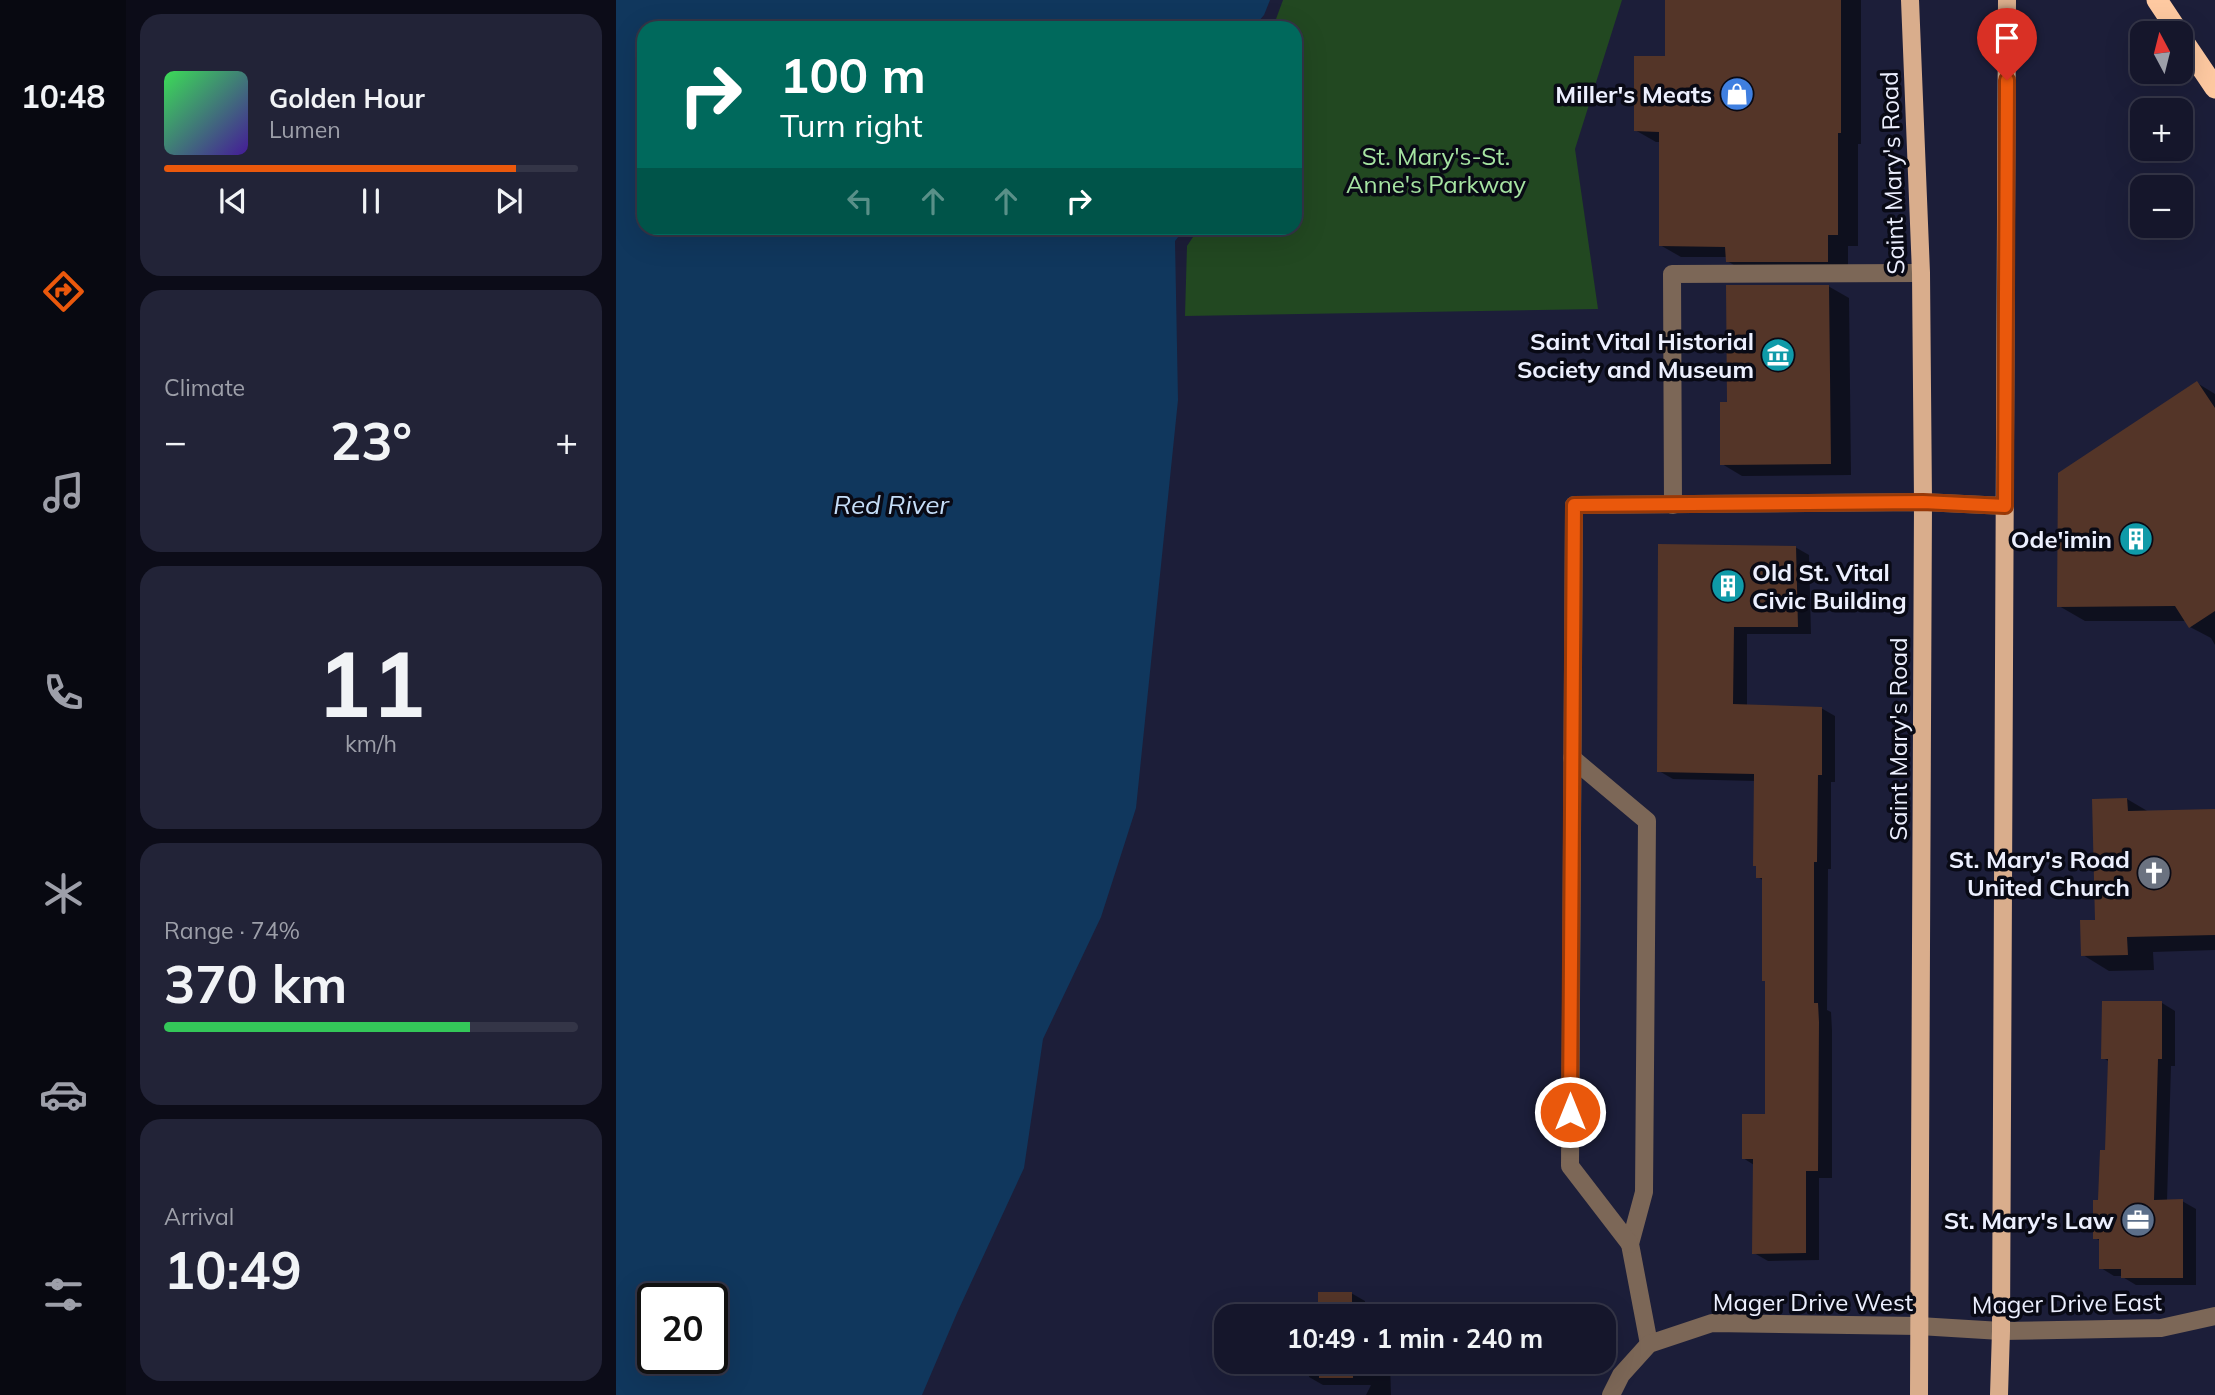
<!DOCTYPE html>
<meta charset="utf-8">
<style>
:root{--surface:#15162b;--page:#222337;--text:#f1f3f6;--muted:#9d9fa9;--line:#343547;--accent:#ea580c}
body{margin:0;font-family:Mulish,sans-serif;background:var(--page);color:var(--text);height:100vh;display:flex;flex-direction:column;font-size:26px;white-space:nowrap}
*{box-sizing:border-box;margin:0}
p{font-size:23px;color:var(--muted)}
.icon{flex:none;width:38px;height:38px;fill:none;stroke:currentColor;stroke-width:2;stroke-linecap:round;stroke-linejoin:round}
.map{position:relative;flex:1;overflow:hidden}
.side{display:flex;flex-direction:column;gap:14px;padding:14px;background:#0c0c18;width:490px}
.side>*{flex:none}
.guide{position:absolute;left:21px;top:21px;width:665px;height:214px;border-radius:21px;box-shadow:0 7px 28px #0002,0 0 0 2px var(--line);background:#00695c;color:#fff;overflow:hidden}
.needle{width:46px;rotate:353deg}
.tools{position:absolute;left:1514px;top:21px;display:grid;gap:14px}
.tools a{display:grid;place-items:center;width:63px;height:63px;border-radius:14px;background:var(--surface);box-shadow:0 7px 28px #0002,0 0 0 2px var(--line);font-size:35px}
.speed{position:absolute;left:21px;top:1283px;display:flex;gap:14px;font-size:35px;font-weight:700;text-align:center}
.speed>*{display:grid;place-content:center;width:91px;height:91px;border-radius:50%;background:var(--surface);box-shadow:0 7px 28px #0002,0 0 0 2px var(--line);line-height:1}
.speed .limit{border:4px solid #111;border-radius:10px;background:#fff;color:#111}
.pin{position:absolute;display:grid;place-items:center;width:60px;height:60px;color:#fff;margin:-72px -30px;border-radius:50% 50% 50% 0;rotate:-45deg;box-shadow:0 0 7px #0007}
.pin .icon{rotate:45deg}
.me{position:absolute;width:77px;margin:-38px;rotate:0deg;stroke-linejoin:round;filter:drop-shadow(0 0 5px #0008)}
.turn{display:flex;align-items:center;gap:24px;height:147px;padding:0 28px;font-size:32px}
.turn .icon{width:91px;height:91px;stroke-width:2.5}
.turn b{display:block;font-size:49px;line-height:60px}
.lanes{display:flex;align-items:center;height:66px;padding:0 28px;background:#0003;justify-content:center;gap:35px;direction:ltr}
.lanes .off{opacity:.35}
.big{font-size:52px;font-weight:700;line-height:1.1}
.side .widget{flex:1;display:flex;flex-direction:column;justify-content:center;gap:10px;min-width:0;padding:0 24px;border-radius:21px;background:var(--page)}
.side .dial{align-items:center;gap:0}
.dial b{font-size:91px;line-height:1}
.song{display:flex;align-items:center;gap:21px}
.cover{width:84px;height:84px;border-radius:10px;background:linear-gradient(135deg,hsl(130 70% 55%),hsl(260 70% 35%))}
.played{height:7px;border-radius:4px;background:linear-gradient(90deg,var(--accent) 85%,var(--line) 85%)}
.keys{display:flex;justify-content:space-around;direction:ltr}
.heat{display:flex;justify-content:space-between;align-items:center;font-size:38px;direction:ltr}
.charge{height:10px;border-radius:5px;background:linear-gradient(90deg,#34c759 74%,var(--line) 0)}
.trip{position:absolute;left:598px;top:1304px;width:402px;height:70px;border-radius:21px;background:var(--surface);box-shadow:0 7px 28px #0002,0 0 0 2px var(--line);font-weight:700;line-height:70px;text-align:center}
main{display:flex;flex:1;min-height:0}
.menu{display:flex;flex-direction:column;width:126px;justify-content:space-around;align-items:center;background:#080911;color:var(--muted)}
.menu .icon{width:49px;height:49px}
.menu .active{color:var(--accent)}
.menu b{font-size:32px;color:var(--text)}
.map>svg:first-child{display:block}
.green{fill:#224821}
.water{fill:#10375d;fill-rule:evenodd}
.shadow{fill:#0007}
.building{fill:#543528}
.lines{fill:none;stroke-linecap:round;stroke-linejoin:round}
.minor{stroke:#7c6757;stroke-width:18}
.major{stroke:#d9ad8c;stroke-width:18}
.highway{stroke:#fec9a1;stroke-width:21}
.route-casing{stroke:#983908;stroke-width:18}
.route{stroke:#ea580c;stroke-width:12}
.labels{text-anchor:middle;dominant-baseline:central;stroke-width:7;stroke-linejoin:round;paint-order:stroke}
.poi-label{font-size:24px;font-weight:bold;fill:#eceffe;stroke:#090a15;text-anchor:end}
.park-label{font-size:24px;fill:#a6e4a2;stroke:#090a15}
.street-label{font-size:24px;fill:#eceffe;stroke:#090a15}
.water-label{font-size:26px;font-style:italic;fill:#c6def8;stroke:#090a15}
</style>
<main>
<nav class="menu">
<b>10:48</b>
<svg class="icon active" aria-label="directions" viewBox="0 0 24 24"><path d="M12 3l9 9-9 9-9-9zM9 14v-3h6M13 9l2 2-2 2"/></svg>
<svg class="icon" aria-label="music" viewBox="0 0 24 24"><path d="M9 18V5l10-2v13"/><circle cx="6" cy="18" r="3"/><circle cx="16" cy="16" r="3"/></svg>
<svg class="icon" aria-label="phone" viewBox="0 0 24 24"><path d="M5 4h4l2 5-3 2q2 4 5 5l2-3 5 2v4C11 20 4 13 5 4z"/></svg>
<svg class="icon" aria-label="climate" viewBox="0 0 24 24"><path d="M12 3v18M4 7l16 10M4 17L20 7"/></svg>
<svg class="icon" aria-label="car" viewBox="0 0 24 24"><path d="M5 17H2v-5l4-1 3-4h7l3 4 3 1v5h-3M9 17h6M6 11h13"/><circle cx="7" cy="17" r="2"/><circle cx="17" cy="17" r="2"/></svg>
<svg class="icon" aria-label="filters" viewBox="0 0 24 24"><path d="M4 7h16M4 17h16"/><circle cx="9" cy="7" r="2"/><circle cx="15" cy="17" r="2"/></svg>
</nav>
<section class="side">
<div class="widget">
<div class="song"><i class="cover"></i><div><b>Golden Hour</b><p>Lumen</p></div></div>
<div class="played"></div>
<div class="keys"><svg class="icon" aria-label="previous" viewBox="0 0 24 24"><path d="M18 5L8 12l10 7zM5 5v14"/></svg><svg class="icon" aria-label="pause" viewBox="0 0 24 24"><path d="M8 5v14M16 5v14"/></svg><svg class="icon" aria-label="next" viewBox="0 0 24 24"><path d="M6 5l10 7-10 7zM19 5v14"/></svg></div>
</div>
<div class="widget"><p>Climate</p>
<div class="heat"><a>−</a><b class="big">23°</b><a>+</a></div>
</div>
<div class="widget dial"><b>11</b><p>km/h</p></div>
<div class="widget"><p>Range · 74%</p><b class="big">370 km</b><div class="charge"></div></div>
<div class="widget"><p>Arrival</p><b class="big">10:49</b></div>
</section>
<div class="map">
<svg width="1599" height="1395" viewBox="0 0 1599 1395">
<rect width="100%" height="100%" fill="#1c1e39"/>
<path class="green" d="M667 0H1006L959 149 982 309 569 316 571 246 583 228H679V28H653L660 19Z"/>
<path class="water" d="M0 0H654L648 15 637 28H28V228H569L559 241 562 400 520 808 485 917 427 1039 408 1168 341 1313 306 1395H0ZM37 1298H96V1358H37Z"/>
<g class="shadow">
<path d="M1051 0H1245V144H1242V246H1232V273H1132L1111 261V257H1065L1044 245 1045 142H1040L1019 130 1051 58Z"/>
<path d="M1212 286 1233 298 1235 475 1126 476 1106 464 1113 404Z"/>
<path d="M1581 383 1599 394V645L1595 638 1574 627 1570 621H1469L1443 606Z"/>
<path d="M1044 546 1179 547 1193 555 1195 634H1131V706L1205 708 1219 716V782H1215V869H1212L1211 1010 1215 1012 1216 1030V1178H1203V1260L1152 1261 1138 1253V1165L1127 1158 1151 1115 1148 881 1142 877 1140 781 1057 779 1043 771Z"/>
<path d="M1511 799 1533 812 1599 811V950L1537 952 1538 970 1493 971 1467 955 1481 921Z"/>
<path d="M1546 1003 1559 1011V1066H1555L1551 1201H1566L1580 1209V1285H1520L1505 1276H1498L1485 1268 1484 1241 1479 1238 1491 1152 1494 1062 1487 1058Z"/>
<path d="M735 1293 749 1301V1316H704Z"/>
<path d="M693 1362H774L775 1395H750L755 1385H707L693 1377Z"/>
</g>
<g class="building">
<path d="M1049 0H1225V133H1222V235H1212V262H1110L1109 247 1043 246V132L1018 131V56H1049Z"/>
<path d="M1110 285H1213L1215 464 1104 465V402H1111Z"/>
<path d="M1581 381 1599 408V611L1573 628 1559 606 1441 607 1442 473Z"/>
<path d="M1042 544 1180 546 1182 627H1118L1117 704 1206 707V775H1202L1201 862H1198V1003H1202L1203 1022 1202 1171H1190V1253L1136 1254 1137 1159H1126V1114H1149V981H1146V878H1140V866H1137L1138 774 1041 772Z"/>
<path d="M1511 798 1512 811 1599 809V935L1511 937 1512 955 1465 956 1464 920H1479L1476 799Z"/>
<path d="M1486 1001H1546V1059H1542L1538 1200 1567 1199V1278H1505V1269H1483V1239H1477V1200H1482L1484 1150H1489L1492 1059H1485Z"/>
<rect x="702" y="1292" width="34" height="24"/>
<rect x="703" y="1362" width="34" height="16"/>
</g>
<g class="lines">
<g class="minor">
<path d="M1057 505 1056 274 1305 273"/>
<path d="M956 758 1031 821 1028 1192 1014 1244 1033 1344"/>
<path d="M1014 1244 954 1166 958 505 1307 502 1389 506"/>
<path d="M995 1395 1005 1375 1033 1344 1096 1323 1303 1326 1385 1331 1545 1328 1599 1316"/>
</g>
<g class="major">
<path d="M1294 0 1305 273 1307 502 1303 1395"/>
<path d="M1383 1395 1385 1331 1391 0"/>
</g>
<g class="highway">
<path d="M1541 0 1563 33"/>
<path d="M1564 36 1599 88"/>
</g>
</g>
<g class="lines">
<g class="route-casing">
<path id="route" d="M954 1112 958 505 1307 502 1389 506 1391 80"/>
</g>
<use href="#route" class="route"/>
</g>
<defs>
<g id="shop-disc" transform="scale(1.75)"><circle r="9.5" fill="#3f7fe0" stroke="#090a15"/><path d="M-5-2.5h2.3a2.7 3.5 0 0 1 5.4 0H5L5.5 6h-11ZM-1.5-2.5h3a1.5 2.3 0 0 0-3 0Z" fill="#fff"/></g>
<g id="museum-disc" transform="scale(1.75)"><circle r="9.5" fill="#0f9aa8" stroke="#090a15"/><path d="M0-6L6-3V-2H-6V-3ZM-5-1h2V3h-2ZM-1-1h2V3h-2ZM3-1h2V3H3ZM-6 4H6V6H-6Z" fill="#fff"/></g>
<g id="building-disc" transform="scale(1.75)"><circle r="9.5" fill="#0f9aa8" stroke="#090a15"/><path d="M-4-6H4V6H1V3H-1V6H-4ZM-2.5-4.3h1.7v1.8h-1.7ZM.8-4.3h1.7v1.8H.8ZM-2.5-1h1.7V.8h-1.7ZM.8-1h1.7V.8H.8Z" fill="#fff"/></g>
<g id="church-disc" transform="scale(1.75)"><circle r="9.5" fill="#6b7280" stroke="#090a15"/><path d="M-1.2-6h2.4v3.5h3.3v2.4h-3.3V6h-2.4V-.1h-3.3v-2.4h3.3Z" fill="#fff"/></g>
<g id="office-disc" transform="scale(1.75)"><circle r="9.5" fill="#5c6f8a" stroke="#090a15"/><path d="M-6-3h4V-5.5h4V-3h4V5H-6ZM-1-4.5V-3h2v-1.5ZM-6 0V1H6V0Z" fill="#fff"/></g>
</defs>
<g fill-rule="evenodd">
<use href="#shop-disc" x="1121" y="94"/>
<use href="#museum-disc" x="1162" y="355"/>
<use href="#building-disc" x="1520" y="539"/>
<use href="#building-disc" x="1112" y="586"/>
<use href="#church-disc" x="1538" y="873"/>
<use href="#office-disc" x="1522" y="1220"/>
</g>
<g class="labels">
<g class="poi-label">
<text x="1096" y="94">Miller's Meats</text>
<text x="1138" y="341">Saint Vital Historial<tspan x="1138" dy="28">Society and Museum</tspan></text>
<text x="1496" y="539">Ode'imin</text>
<text x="1136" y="572" text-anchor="start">Old St. Vital<tspan x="1136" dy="28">Civic Building</tspan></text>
<text x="1514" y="859">St. Mary's Road<tspan x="1514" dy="28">United Church</tspan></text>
<text x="1498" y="1220">St. Mary's Law</text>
</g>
<g class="park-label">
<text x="820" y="156">St. Mary's-St.<tspan x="820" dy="28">Anne's Parkway</tspan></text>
</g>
<g class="street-label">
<text transform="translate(1276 173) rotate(-92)">Saint Mary's Road</text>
<text transform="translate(1282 739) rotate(-90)">Saint Mary's Road</text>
<text x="1197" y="1302">Mager Drive West</text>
<text transform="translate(1451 1303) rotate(-1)">Mager Drive East</text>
</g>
<g class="water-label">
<text x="275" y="504">Red River</text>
</g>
</g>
</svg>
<div class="tools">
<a><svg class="needle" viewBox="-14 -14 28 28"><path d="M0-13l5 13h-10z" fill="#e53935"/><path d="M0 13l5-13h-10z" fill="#9d9fa9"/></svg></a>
<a>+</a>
<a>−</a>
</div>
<div class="speed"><div class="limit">20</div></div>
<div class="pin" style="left:1391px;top:80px;background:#d93025"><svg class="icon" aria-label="arrive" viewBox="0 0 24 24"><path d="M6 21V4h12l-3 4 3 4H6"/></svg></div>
<svg class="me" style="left:954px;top:1112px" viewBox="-20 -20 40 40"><circle r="17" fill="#ea580c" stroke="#fff" stroke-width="3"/><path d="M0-11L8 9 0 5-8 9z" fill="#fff"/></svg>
<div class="trip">10:49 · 1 min · 240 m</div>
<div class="guide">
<div class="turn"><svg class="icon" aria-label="right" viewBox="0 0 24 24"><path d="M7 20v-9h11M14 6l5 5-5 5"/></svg><div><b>100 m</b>Turn right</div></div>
<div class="lanes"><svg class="icon off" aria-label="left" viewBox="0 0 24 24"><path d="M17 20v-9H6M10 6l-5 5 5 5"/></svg><svg class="icon off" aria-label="ahead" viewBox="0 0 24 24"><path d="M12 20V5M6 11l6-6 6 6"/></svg><svg class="icon off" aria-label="ahead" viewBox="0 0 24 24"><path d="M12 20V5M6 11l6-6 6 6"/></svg><svg class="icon" aria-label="right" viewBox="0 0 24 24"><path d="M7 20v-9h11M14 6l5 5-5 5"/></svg></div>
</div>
</div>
</main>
